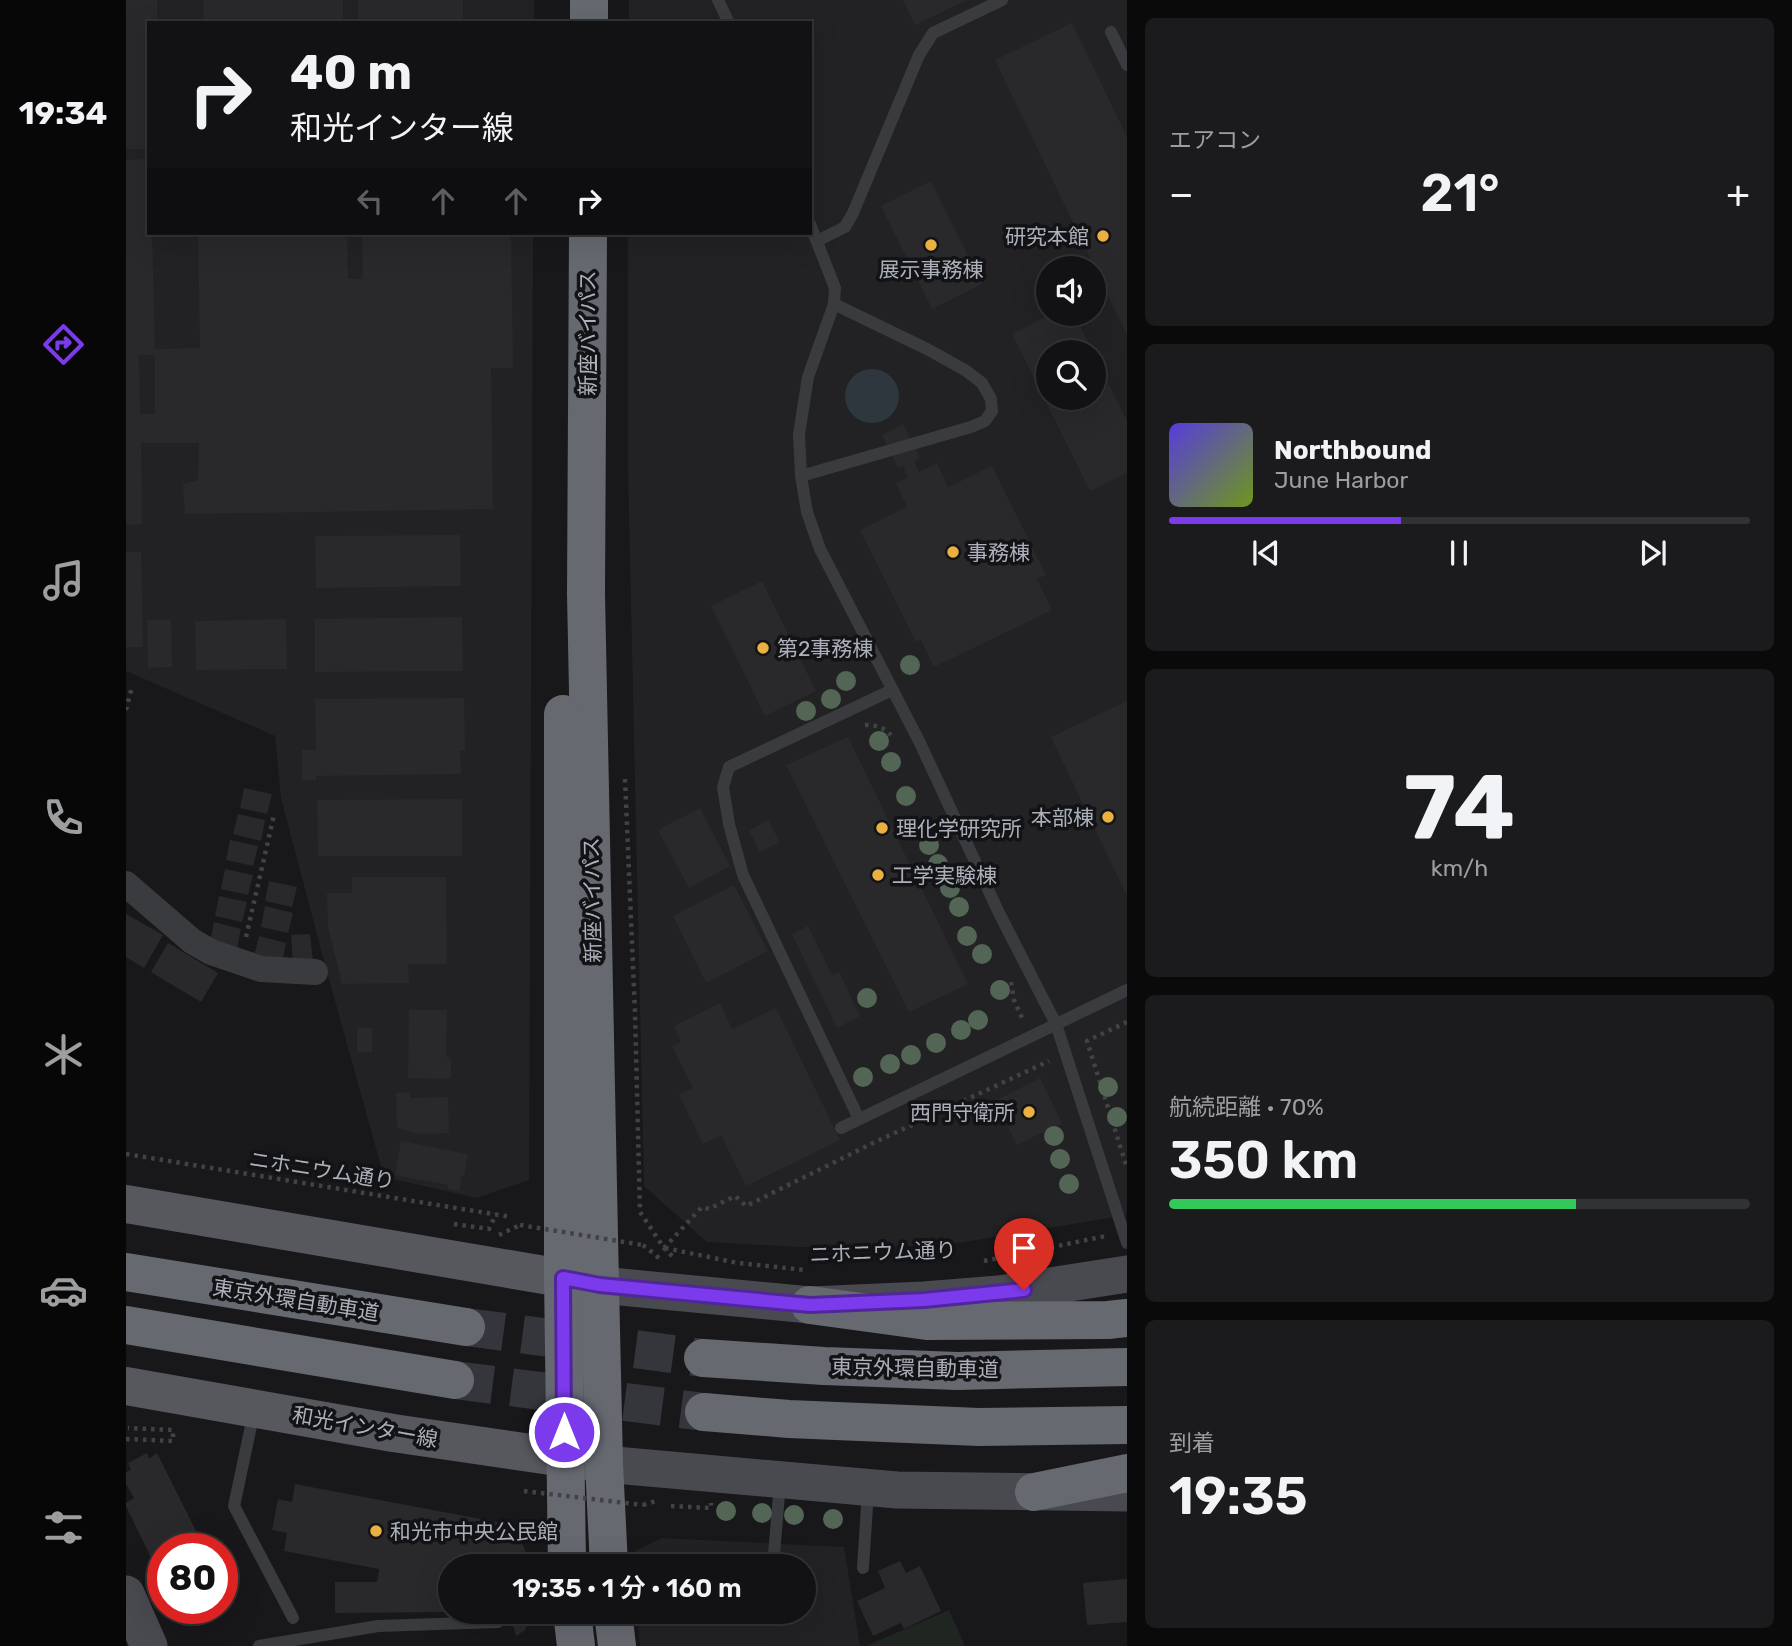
<!DOCTYPE html>
<html lang="ja">
<meta charset="utf-8">
<style>
:root{--surface:#121214;--page:#1b1b1d;--text:#f1f3f6;--muted:#9c9ea0;--line:#313234;--accent:#7c3aed}
body{margin:0;font-family:Rubik,"Noto Sans JP",sans-serif;background:var(--page);color:var(--text);height:100vh;display:flex;flex-direction:column;font-size:26px;white-space:nowrap}
*{box-sizing:border-box;margin:0}
p{font-size:23px;color:var(--muted)}
.icon{flex:none;width:38px;height:38px;fill:none;stroke:currentColor;stroke-width:2;stroke-linecap:round;stroke-linejoin:round}
.map{position:relative;flex:1;overflow:hidden}
.side{display:flex;flex-direction:column;gap:18px;padding:18px;background:#0a0a0b;width:665px}
.side>*{flex:none}
.hud{position:absolute;left:21px;top:21px;width:665px;height:214px;border-radius:0px;box-shadow:0 7px 28px #0002,0 0 0 2px var(--line);background:#121214;color:var(--text);overflow:hidden}
.fabs{position:absolute;left:910px;top:256px;display:grid;gap:14px}
.fabs a{display:grid;place-items:center;width:70px;height:70px;border-radius:50%;background:var(--surface);box-shadow:0 7px 28px #0002,0 0 0 2px var(--line);font-size:35px}
.speed{position:absolute;left:21px;top:1533px;display:flex;gap:14px;font-size:35px;font-weight:700;text-align:center}
.speed>*{display:grid;place-content:center;width:91px;height:91px;border-radius:50%;background:var(--surface);box-shadow:0 7px 28px #0002,0 0 0 2px var(--line);line-height:1}
.speed .limit{border:10px solid #d22;background:#fff;color:#111}
.pin{position:absolute;display:grid;place-items:center;width:60px;height:60px;color:#fff;margin:-72px -30px;border-radius:50% 50% 50% 0;rotate:-45deg;box-shadow:0 0 7px #0007}
.pin .icon{rotate:45deg}
.me{position:absolute;width:77px;margin:-38px;rotate:0deg;stroke-linejoin:round;filter:drop-shadow(0 0 5px #0008)}
.turn{display:flex;align-items:center;gap:24px;height:147px;padding:0 28px;font-size:32px}
.turn .icon{width:91px;height:91px;stroke-width:2.5}
.turn b{display:block;font-size:49px;line-height:60px}
.lanes{display:flex;align-items:center;height:66px;padding:0 28px;background:#0003;justify-content:center;gap:35px;direction:ltr}
.lanes .off{opacity:.35}
.big{font-size:52px;font-weight:600;line-height:1.1}
.side .card{flex:1;display:flex;flex-direction:column;justify-content:center;gap:10px;min-width:0;padding:0 24px;border-radius:10px;background:var(--page)}
.side .dial{align-items:center;gap:0}
.dial b{font-size:91px;line-height:1}
.song{display:flex;align-items:center;gap:21px}
.cover{width:84px;height:84px;border-radius:10px;background:linear-gradient(135deg,hsl(250 70% 55%),hsl(80 70% 35%))}
.played{height:7px;border-radius:4px;background:linear-gradient(90deg,var(--accent) 40%,var(--line) 40%)}
.keys{display:flex;justify-content:space-around;direction:ltr}
.heat{display:flex;justify-content:space-between;align-items:center;font-size:38px;direction:ltr}
.charge{height:10px;border-radius:5px;background:linear-gradient(90deg,#34c759 70%,var(--line) 0)}
.trip{position:absolute;left:312px;top:1554px;width:378px;height:70px;border-radius:35px;background:var(--surface);box-shadow:0 7px 28px #0002,0 0 0 2px var(--line);font-weight:600;line-height:70px;text-align:center}
main{display:flex;flex:1;min-height:0}
.tabs{display:flex;flex-direction:column;width:126px;justify-content:space-around;align-items:center;background:#070708;color:var(--muted)}
.tabs .icon{width:49px;height:49px}
.tabs .current{color:var(--accent)}
.tabs b{font-size:32px;color:var(--text)}
.map>svg:first-child{display:block}
.built{fill:#222224;fill-rule:evenodd}
.green{fill:#1f2520}
.water{fill:#2f373e}
.building{fill:#29292b;fill-rule:evenodd}
.lines{fill:none;stroke-linecap:round;stroke-linejoin:round}
.highway-tunnel{stroke:#35363b;stroke-width:38;stroke-dasharray:38 19;stroke-linecap:butt}
.path{stroke:#404246;stroke-width:4.5;stroke-dasharray:3.5 5;stroke-linecap:butt}
.lane{stroke:#3a3b3f;stroke-width:12}
.street{stroke:#3a3b3f;stroke-width:26}
.secondary{stroke:#484a4f;stroke-width:37}
.primary{stroke:#56585e;stroke-width:38}
.highway{stroke:#666970;stroke-width:38}
.path-bridge{stroke:#404246;stroke-width:4.5;stroke-dasharray:3.5 5;stroke-linecap:butt}
.tree{fill:#536555}
.route-casing{stroke:#51269a;stroke-width:18}
.route{stroke:#7c3aed;stroke-width:12}
.poi-dot{fill:#eab041;stroke:#131316;stroke-width:2.5}
.labels{text-anchor:middle;dominant-baseline:central;stroke-width:7;stroke-linejoin:round;paint-order:stroke}
.poi-label{font-size:21px;fill:#abb0ba;stroke:#131316;text-anchor:start}
.street-label{font-size:21px;fill:#abb0ba;stroke:#131316}
</style>
<main>
<nav class="tabs">
<b>19:34</b>
<svg class="icon current" aria-label="directions" viewBox="0 0 24 24"><path d="M12 3l9 9-9 9-9-9zM9 14v-3h6M13 9l2 2-2 2"/></svg>
<svg class="icon" aria-label="music" viewBox="0 0 24 24"><path d="M9 18V5l10-2v13"/><circle cx="6" cy="18" r="3"/><circle cx="16" cy="16" r="3"/></svg>
<svg class="icon" aria-label="phone" viewBox="0 0 24 24"><path d="M5 4h4l2 5-3 2q2 4 5 5l2-3 5 2v4C11 20 4 13 5 4z"/></svg>
<svg class="icon" aria-label="climate" viewBox="0 0 24 24"><path d="M12 3v18M4 7l16 10M4 17L20 7"/></svg>
<svg class="icon" aria-label="car" viewBox="0 0 24 24"><path d="M5 17H2v-5l4-1 3-4h7l3 4 3 1v5h-3M9 17h6M6 11h13"/><circle cx="7" cy="17" r="2"/><circle cx="17" cy="17" r="2"/></svg>
<svg class="icon" aria-label="filters" viewBox="0 0 24 24"><path d="M4 7h16M4 17h16"/><circle cx="9" cy="7" r="2"/><circle cx="15" cy="17" r="2"/></svg>
</nav>
<div class="map">
<svg width="1001" height="1646" viewBox="0 0 1001 1646">
<rect width="100%" height="100%" fill="#18181b"/>
<g class="built">
<path d="M0 0H408V23H23V233H407L403 1180 351 1198 258 1177 199 965 155 798 149 736 0 671Z"/>
<path d="M503 0H1001V1215L820 1245 748 1247H671L581 1242 518 1186 502 469V233H684V23H503ZM922 268H968V313H922ZM922 352H968V397H922Z"/>
<path d="M536 1538 718 1547 734 1646H514L511 1612H677V1566H506L505 1553Z"/>
</g>
<path class="green" d="M823 1610 839 1646H740Z"/>
<circle class="water" cx="746" cy="396" r="27"/>
<g class="building">
<path d="M0 0H31V23H23V149H0Z"/>
<path d="M77 0H217V23L78 22Z"/>
<rect x="232" y="0" width="105" height="23"/>
<path d="M777 0H841L789 25Z"/>
<path d="M946 23 1001 137V335L869 60Z"/>
<path d="M23 159V233H26L29 349 74 348 72 233H221L222 279H237L236 233H385L387 368H365L367 509 59 514 57 484 72 480 73 443H15L16 524 0 525V160ZM13 355H29V414H14Z"/>
<path d="M805 181 856 284 806 309 755 206Z"/>
<path d="M927 313H948L967 352H922V397H968V354L1001 421V473L964 491 886 334Z"/>
<path d="M777 424 794 458 788 461 793 472 811 463 822 487 866 466 920 575 911 579 926 610 808 667 795 640 790 642 734 530 781 507 770 483 782 478 777 466 772 468 756 435Z"/>
<path d="M334 535 335 586 190 588 189 536Z"/>
<path d="M0 552H15L17 647H0Z"/>
<path d="M636 581 690 691 639 716 585 606Z"/>
<path d="M336 617 337 671 189 672V619Z"/>
<path d="M160 619 161 669 70 670 69 621Z"/>
<path d="M21 620H45L46 667 22 668Z"/>
<path d="M338 698 339 751H334L335 774 190 776V780H176V750H190L189 699Z"/>
<path d="M1001 701V896L925 737Z"/>
<path d="M722 737 842 984 783 1012 660 765Z"/>
<path d="M118 788 146 794 141 814 114 808Z"/>
<path d="M336 799V856H192L191 800Z"/>
<path d="M574 808 604 866 563 888 532 830Z"/>
<path d="M112 814 139 820 135 841 107 834Z"/>
<path d="M642 820 654 842 634 852 623 831Z"/>
<path d="M104 840 132 846 127 866 100 860Z"/>
<path d="M99 869 127 875 122 895 95 889Z"/>
<path d="M226 877H320L321 964H282L283 983 216 984 202 927 201 893H226Z"/>
<path d="M143 881 171 887 166 907 139 901Z"/>
<path d="M608 885 642 951 580 983 547 916Z"/>
<path d="M93 896 121 902 116 922 89 916Z"/>
<path d="M139 906 167 913 162 933 135 927Z"/>
<path d="M0 914 37 935 18 968 0 957Z"/>
<path d="M88 922 115 929 111 949 84 943Z"/>
<path d="M682 926 706 975 713 972 734 1016 711 1028 666 934Z"/>
<path d="M184 934 187 961 167 963 165 935Z"/>
<path d="M133 936 160 943 156 963 128 956Z"/>
<path d="M42 943 92 973 75 1002 25 972Z"/>
<path d="M594 1003 606 1029 650 1008 714 1140 620 1186 595 1135 577 1144 553 1095 567 1088 546 1046 555 1042 548 1026Z"/>
<path d="M283 1010H321L320 1057H325V1079L282 1078Z"/>
<path d="M231 1027 246 1028V1052H231Z"/>
<path d="M914 1078 936 1123 891 1145 869 1101Z"/>
<path d="M284 1092V1098L322 1097 323 1133 290 1134 271 1127 270 1093Z"/>
<path d="M275 1141 342 1154 338 1176H336L333 1191 322 1189V1185L269 1175Z"/>
<path d="M21 1453 23 1459 31 1453 78 1547 74 1549H37V1567L31 1570 0 1506V1503L8 1498 0 1484V1472L5 1470 2 1463Z"/>
<path d="M169 1484 376 1523V1529L385 1532 392 1539 398 1547 401 1557 402 1566H324V1612L209 1613V1582H251L253 1569 158 1551 161 1533 146 1530 152 1499 166 1502Z"/>
<path d="M774 1561 780 1573 794 1566 815 1611 778 1629 775 1623 747 1636 731 1601 759 1588 752 1571Z"/>
<path d="M1001 1579V1622L961 1625 957 1583Z"/>
<path d="M384 1612H406L403 1622 399 1630 390 1636Z"/>
</g>
<g class="lines">
<g class="highway-tunnel">
<path d="M340 1327 577 1358"/>
<path d="M329 1380 578 1412"/>
</g>
<g class="path">
<path d="M0 710 6 687"/>
<path d="M739 725C751 725 760 728 767 738"/>
<path d="M499 779 509 1013 514 1212 538 1248 549 1259"/>
<path d="M120 937 148 815"/>
<path d="M885 982 888 1000 897 1020"/>
<path d="M1001 1022 961 1041 1001 1168"/>
<path d="M0 1154 385 1217"/>
<path d="M328 1224 363 1229 370 1214"/>
<path d="M373 1235 394 1225"/>
<path d="M517 1245 533 1258"/>
<path d="M538 1248 576 1207 583 1209 609 1196 620 1206 745 1144 923 1061"/>
<path d="M539 1248 612 1263 679 1270"/>
<path d="M858 1261 980 1236"/>
<path d="M0 1439 47 1441V1430L2 1428"/>
<path d="M517 1505 530 1501"/>
<path d="M545 1506 585 1508V1503"/>
</g>
<g class="lane">
<path d="M592 0 603 23"/>
<path d="M985 32 1001 65"/>
<path d="M684 224 709 288 708 304 682 377 673 434 675 476 681 512 694 549 794 743 873 913 930 1024 1001 1243"/>
<path d="M691 241 719 227 727 213 793 55 807 33 876 0"/>
<path d="M675 476 845 427 859 421 866 411 865 399 856 383 839 370 801 349 708 304"/>
<path d="M733 1119 617 875 603 824 597 787 603 767 766 690"/>
<path d="M715 1128 1001 990"/>
<path d="M128 1412 108 1506 167 1618"/>
<path d="M647 1566 654 1483"/>
<path d="M737 1568 742 1491"/>
<path d="M133 1646 252 1626 372 1622"/>
</g>
<path class="street" d="M0 884 66 941 85 952 135 969 189 972"/>
<g class="secondary">
<path d="M474 1285 684 1305 798 1300 873 1294 1001 1274"/>
<path d="M478 1464 771 1490 1001 1493"/>
<path d="M0 1594 23 1646"/>
</g>
<g class="primary">
<path d="M0 1204 471 1284"/>
<path d="M0 1386 267 1433 473 1463"/>
</g>
<g class="highway">
<path d="M463 23V0"/>
<path d="M462 233 460 593 474 1285 478 1464 483 1566"/>
<path d="M437 714V1278L441 1566"/>
<path d="M0 1272 340 1327"/>
<path d="M684 1305 801 1321 982 1320 1001 1318"/>
<path d="M0 1325 329 1380"/>
<path d="M577 1358 698 1366 831 1371 1001 1367"/>
<path d="M578 1412 663 1419 853 1427 1001 1425"/>
<path d="M908 1492 1001 1473"/>
<path d="M446 1612 450 1646"/>
<path d="M487 1612 491 1646"/>
</g>
<g class="path-bridge">
<path d="M394 1225 517 1245"/>
<path d="M398 1491 517 1505"/>
</g>
</g>
<g class="tree">
<circle cx="784" cy="665" r="10"/>
<circle cx="720" cy="681" r="10"/>
<circle cx="705" cy="699" r="10"/>
<circle cx="680" cy="711" r="10"/>
<circle cx="753" cy="741" r="10"/>
<circle cx="765" cy="762" r="10"/>
<circle cx="780" cy="796" r="10"/>
<circle cx="785" cy="829" r="10"/>
<circle cx="803" cy="845" r="10"/>
<circle cx="812" cy="864" r="10"/>
<circle cx="824" cy="888" r="10"/>
<circle cx="833" cy="907" r="10"/>
<circle cx="841" cy="936" r="10"/>
<circle cx="856" cy="954" r="10"/>
<circle cx="874" cy="990" r="10"/>
<circle cx="741" cy="998" r="10"/>
<circle cx="852" cy="1020" r="10"/>
<circle cx="835" cy="1030" r="10"/>
<circle cx="810" cy="1043" r="10"/>
<circle cx="785" cy="1055" r="10"/>
<circle cx="764" cy="1064" r="10"/>
<circle cx="737" cy="1077" r="10"/>
<circle cx="982" cy="1087" r="10"/>
<circle cx="991" cy="1117" r="10"/>
<circle cx="928" cy="1136" r="10"/>
<circle cx="934" cy="1159" r="10"/>
<circle cx="943" cy="1184" r="10"/>
<circle cx="600" cy="1511" r="10"/>
<circle cx="636" cy="1513" r="10"/>
<circle cx="668" cy="1515" r="10"/>
<circle cx="707" cy="1519" r="10"/>
</g>
<g class="lines">
<g class="route-casing">
<path id="route" d="M438 1432 437 1278 474 1285 684 1305 798 1300 898 1290"/>
</g>
<use href="#route" class="route"/>
</g>
<g class="poi-dot">
<circle cx="977" cy="236" r="7"/>
<circle cx="805" cy="245" r="7"/>
<circle cx="827" cy="552" r="7"/>
<circle cx="637" cy="648" r="7"/>
<circle cx="982" cy="817" r="7"/>
<circle cx="756" cy="828" r="7"/>
<circle cx="752" cy="875" r="7"/>
<circle cx="903" cy="1112" r="7"/>
<circle cx="250" cy="1531" r="7"/>
</g>
<g class="labels">
<g class="poi-label">
<text x="963" y="236" text-anchor="end">研究本館</text>
<text x="805" y="269" text-anchor="middle">展示事務棟</text>
<text x="841" y="552">事務棟</text>
<text x="651" y="648">第2事務棟</text>
<text x="968" y="817" text-anchor="end">本部棟</text>
<text x="770" y="828">理化学研究所</text>
<text x="766" y="875">工学実験棟</text>
<text x="889" y="1112" text-anchor="end">西門守衛所</text>
<text x="264" y="1531">和光市中央公民館</text>
</g>
<g class="street-label">
<text transform="translate(461 333) rotate(-90)">新座バイパス</text>
<text transform="translate(466 900) rotate(-91)">新座バイパス</text>
<text transform="translate(196 1170) rotate(9)">ニホニウム通り</text>
<text transform="translate(757 1252) rotate(-2)">ニホニウム通り</text>
<text transform="translate(170 1300) rotate(9)">東京外環自動車道</text>
<text transform="translate(789 1368) rotate(1)">東京外環自動車道</text>
<text transform="translate(239 1427) rotate(10)">和光インター線</text>
</g>
</g>
</svg>
<div class="fabs">
<a><svg class="icon" aria-label="sound" viewBox="0 0 24 24"><path d="M4 9h4l5-4v14l-5-4H4zM17 9q2 3 0 6"/></svg></a>
<a><svg class="icon" aria-label="search" viewBox="0 0 24 24"><circle cx="10" cy="10" r="6"/><path d="M15 15l6 6"/></svg></a>
</div>
<div class="speed"><div class="limit">80</div></div>
<div class="pin" style="left:898px;top:1290px;background:#d93025"><svg class="icon" aria-label="arrive" viewBox="0 0 24 24"><path d="M6 21V4h12l-3 4 3 4H6"/></svg></div>
<svg class="me" style="left:438px;top:1432px" viewBox="-20 -20 40 40"><circle r="17" fill="#7c3aed" stroke="#fff" stroke-width="3"/><path d="M0-11L8 9 0 5-8 9z" fill="#fff"/></svg>
<div class="trip">19:35 · 1 分 · 160 m</div>
<div class="hud">
<div class="turn"><svg class="icon" aria-label="right" viewBox="0 0 24 24"><path d="M7 20v-9h11M14 6l5 5-5 5"/></svg><div><b>40 m</b>和光インター線</div></div>
<div class="lanes"><svg class="icon off" aria-label="left" viewBox="0 0 24 24"><path d="M17 20v-9H6M10 6l-5 5 5 5"/></svg><svg class="icon off" aria-label="ahead" viewBox="0 0 24 24"><path d="M12 20V5M6 11l6-6 6 6"/></svg><svg class="icon off" aria-label="ahead" viewBox="0 0 24 24"><path d="M12 20V5M6 11l6-6 6 6"/></svg><svg class="icon" aria-label="right" viewBox="0 0 24 24"><path d="M7 20v-9h11M14 6l5 5-5 5"/></svg></div>
</div>
</div>
<section class="side">
<div class="card"><p>エアコン</p>
<div class="heat"><a>−</a><b class="big">21°</b><a>+</a></div>
</div>
<div class="card">
<div class="song"><i class="cover"></i><div><b>Northbound</b><p>June Harbor</p></div></div>
<div class="played"></div>
<div class="keys"><svg class="icon" aria-label="previous" viewBox="0 0 24 24"><path d="M18 5L8 12l10 7zM5 5v14"/></svg><svg class="icon" aria-label="pause" viewBox="0 0 24 24"><path d="M8 5v14M16 5v14"/></svg><svg class="icon" aria-label="next" viewBox="0 0 24 24"><path d="M6 5l10 7-10 7zM19 5v14"/></svg></div>
</div>
<div class="card dial"><b>74</b><p>km/h</p></div>
<div class="card"><p>航続距離 · 70%</p><b class="big">350 km</b><div class="charge"></div></div>
<div class="card"><p>到着</p><b class="big">19:35</b></div>
</section>
</main>
